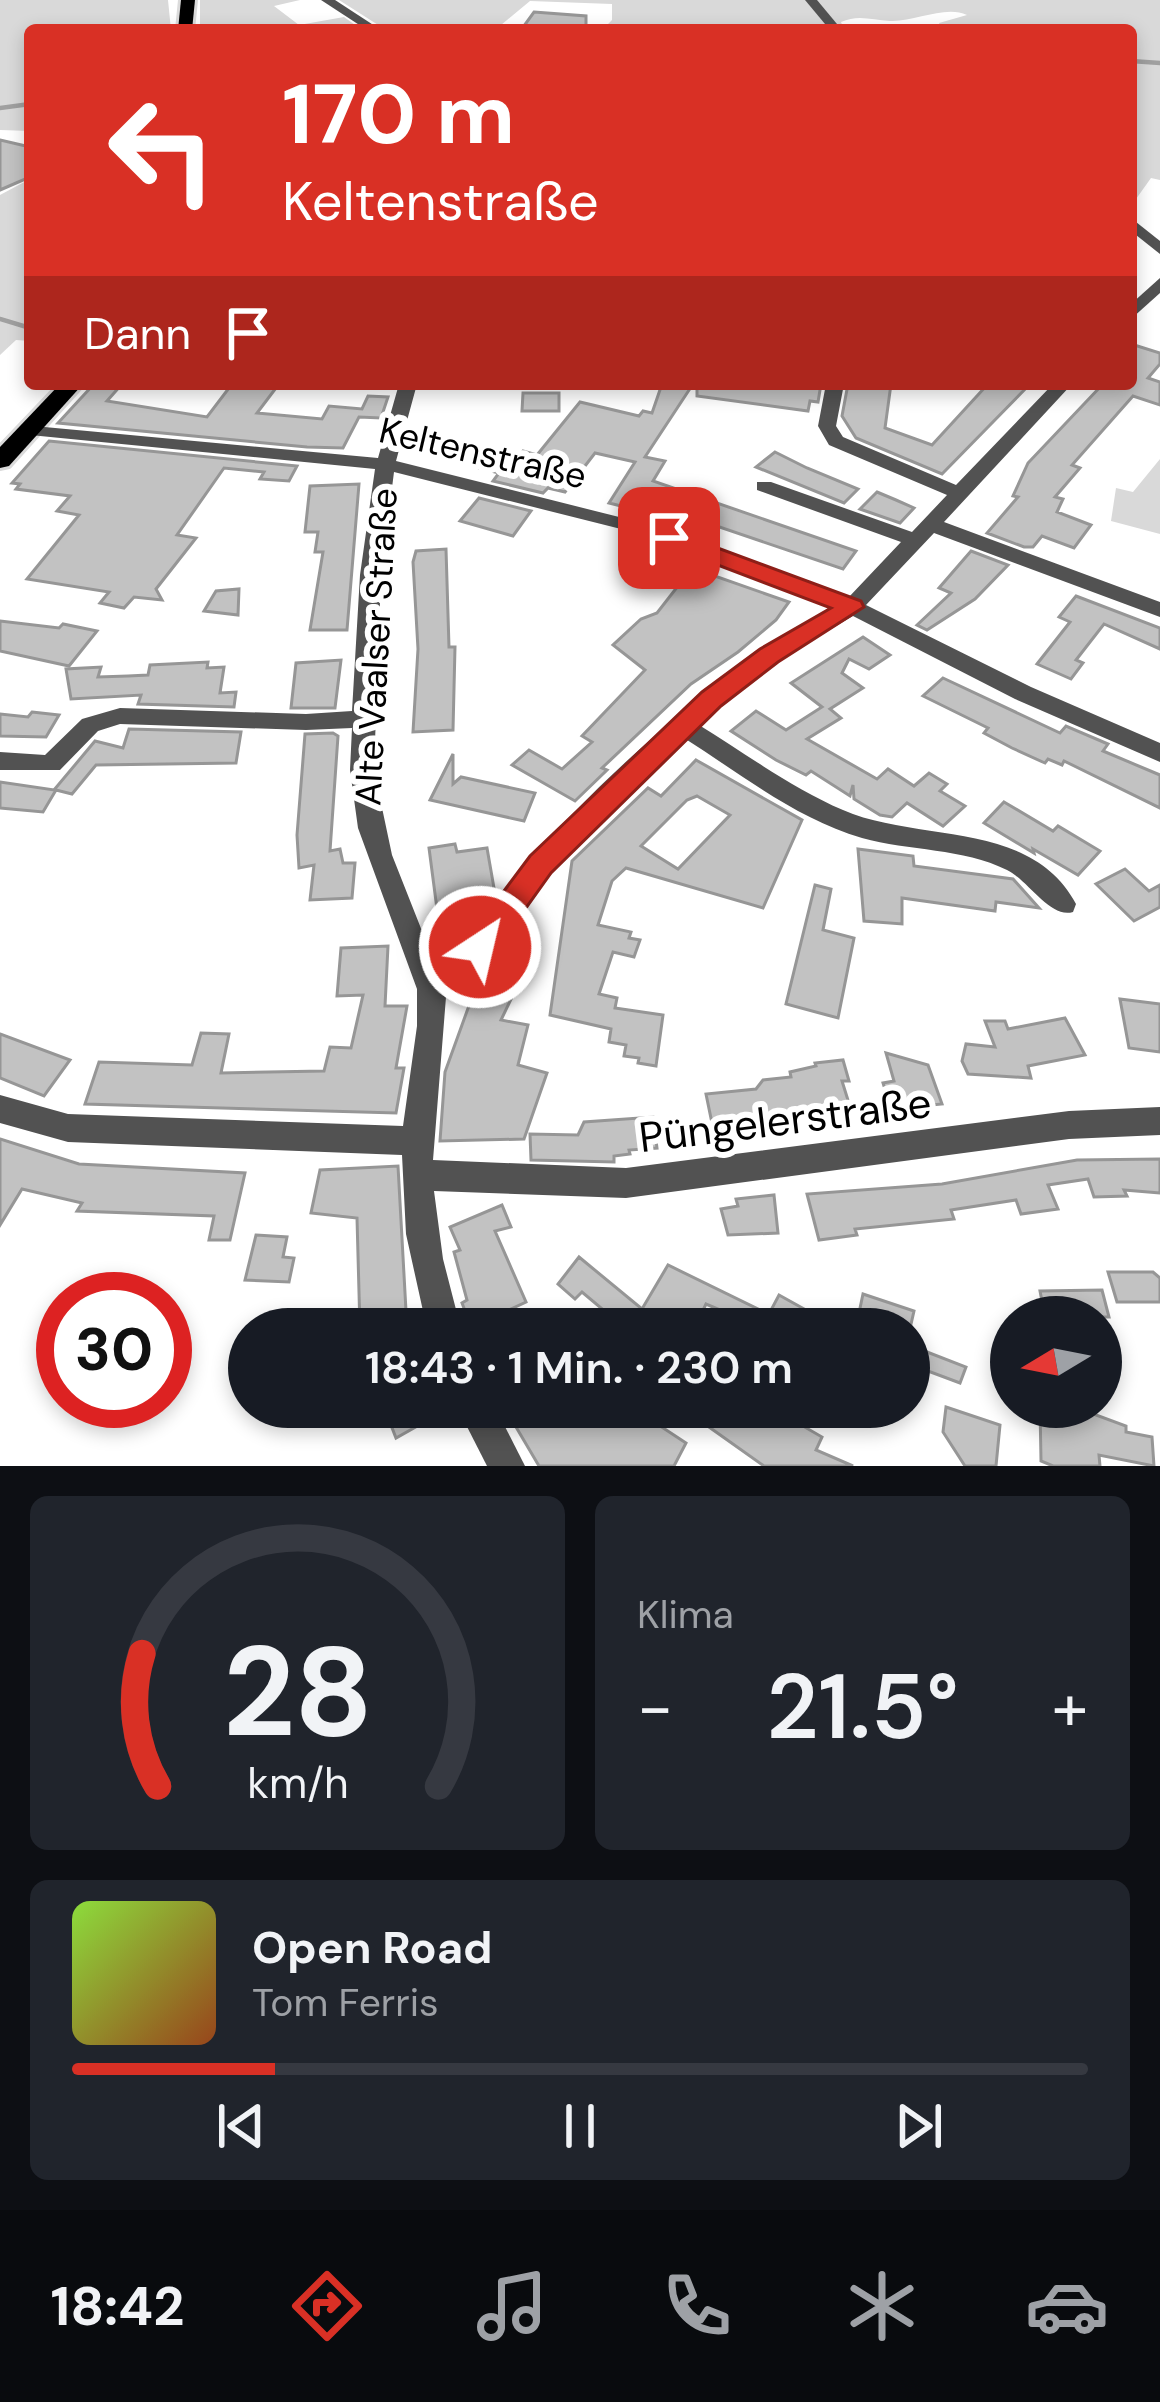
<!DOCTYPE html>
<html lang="de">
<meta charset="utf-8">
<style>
:root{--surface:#171b24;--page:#20242c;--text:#f1f3f6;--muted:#9ea1a6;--line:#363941;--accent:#d93025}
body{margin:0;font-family:"DM Sans",sans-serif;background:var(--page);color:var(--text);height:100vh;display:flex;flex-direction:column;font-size:45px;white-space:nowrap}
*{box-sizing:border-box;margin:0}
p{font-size:39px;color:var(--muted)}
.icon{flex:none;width:66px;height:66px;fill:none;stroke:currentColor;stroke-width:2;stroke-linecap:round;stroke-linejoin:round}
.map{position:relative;height:1466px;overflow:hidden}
.sheet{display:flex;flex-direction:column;gap:30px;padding:30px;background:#0d0f14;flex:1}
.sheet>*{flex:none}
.banner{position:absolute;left:24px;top:24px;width:1113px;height:366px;border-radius:12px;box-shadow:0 6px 18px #0003;background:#d93025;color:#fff;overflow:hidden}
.needle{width:78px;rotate:260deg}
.fabs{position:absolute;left:990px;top:1296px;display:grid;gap:24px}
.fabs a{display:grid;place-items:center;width:132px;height:132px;border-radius:50%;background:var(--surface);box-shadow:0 6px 18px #0003;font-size:60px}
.speed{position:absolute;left:36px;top:1272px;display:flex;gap:24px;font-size:60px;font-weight:700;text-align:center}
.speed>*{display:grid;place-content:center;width:156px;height:156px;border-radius:50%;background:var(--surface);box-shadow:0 6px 18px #0003;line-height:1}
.speed .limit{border:18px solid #d22;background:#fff;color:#111}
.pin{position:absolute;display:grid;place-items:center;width:102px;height:102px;color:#fff;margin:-51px;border-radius:24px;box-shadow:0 6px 18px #0006}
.me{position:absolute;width:132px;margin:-66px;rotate:35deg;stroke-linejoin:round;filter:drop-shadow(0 0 9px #0008)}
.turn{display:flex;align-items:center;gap:42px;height:252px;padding:0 60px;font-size:54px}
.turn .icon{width:156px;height:156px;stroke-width:2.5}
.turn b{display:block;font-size:84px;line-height:102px}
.then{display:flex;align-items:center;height:114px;padding:0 60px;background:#0003;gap:24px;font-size:45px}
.big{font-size:90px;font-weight:600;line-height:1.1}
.sheet .tile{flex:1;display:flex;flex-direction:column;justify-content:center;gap:18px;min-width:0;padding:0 42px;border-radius:18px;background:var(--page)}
.sheet .dial{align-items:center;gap:0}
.dial svg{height:312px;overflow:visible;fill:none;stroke:var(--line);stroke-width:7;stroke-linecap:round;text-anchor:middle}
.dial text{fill:var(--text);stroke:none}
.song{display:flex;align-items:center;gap:36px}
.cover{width:144px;height:144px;border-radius:18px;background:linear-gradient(135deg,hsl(90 70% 55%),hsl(20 70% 35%))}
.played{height:12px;border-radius:6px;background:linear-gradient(90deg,var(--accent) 20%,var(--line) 20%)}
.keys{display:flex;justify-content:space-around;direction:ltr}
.heat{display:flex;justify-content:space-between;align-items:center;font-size:66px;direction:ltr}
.sheet .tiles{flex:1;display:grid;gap:30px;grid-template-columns:1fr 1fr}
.tile:last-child{grid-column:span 2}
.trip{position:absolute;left:228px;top:1308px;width:702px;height:120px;border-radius:60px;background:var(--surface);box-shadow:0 6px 18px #0003;font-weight:600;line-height:120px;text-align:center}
.menu{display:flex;height:192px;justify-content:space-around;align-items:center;background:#090b0e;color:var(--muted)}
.menu .icon{width:84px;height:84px}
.menu .selected{color:var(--accent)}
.menu b{font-size:54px;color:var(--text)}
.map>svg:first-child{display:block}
.green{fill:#d9d9d9}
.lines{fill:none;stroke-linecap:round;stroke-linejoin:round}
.stream{stroke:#a0a0a0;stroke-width:4.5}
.building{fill:#c2c2c2;stroke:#969696;stroke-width:3;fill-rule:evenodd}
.primary-casing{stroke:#dbdbdb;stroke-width:6}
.minor{fill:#525252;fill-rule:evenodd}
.primary{fill:#000;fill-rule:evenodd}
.route{fill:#d93025;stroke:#8d1f18;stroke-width:3}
.labels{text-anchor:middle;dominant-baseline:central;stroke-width:12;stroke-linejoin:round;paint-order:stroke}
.street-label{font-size:36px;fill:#000;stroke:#fff}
.near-street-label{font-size:42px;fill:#000;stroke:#fff}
</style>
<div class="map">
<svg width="1160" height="1466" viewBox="0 0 1160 1466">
<rect width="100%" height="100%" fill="#fff"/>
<g class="green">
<path d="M0 0H168L171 30H30V131L0 130Z"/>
<path d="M200 0H300L274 6 299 25 344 17 362 30H200Z"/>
<path d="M339 0H1160V180L1151 178 1131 206V30H942L939 23 967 15C945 5 915 22 890 21 872 20 858 14 841 22L844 30H602L612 20V4L530 1 495 30H386Z"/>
<path d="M30 179V341L16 340 0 355V195Z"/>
<path d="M1160 459V534L1111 521 1116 488 1133 492Z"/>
</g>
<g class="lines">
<g class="stream">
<path d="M1131 61 1160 63"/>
<path d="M0 108 30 104"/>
<path d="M0 319 30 328"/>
</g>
</g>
<g class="building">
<path d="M534 12 586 16V30H521Z"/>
<path d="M0 140 30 147V177L0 190Z"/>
<path d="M1131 344 1160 353V364L1148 378 1160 382V405L1133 396 1072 465 1080 468 1055 497 1063 499 1057 512 1091 525 1074 548 1042 536 1033 547H1024L987 533 1018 497 1013 496 1028 463 1103 384H1131Z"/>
<path d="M94 384H122L107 401 207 417 232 384H279L257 413 322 419 329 406 362 409 368 396 388 397 381 418 359 417 343 448 307 447 58 423Z"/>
<path d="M662 384H693L645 457 665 461 653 481 856 551 843 569 643 501 637 510 609 503 635 462 595 453 565 492 548 488 543 493 493 481 499 473 471 466V447L517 458 523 451 537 455 580 402 639 416 643 411 652 413Z"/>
<path d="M697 384 775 387 821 384 818 402 810 401 808 411 697 396Z"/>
<path d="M848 384H891L885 428 932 445 988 384H1030L942 474 856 438 842 416Z"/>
<path d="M523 393H559V411H522Z"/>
<path d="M49 441 297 466 289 481 260 479 264 472 224 468 177 535 196 538 156 589 162 600 134 597 124 608 100 603 109 592 27 579 79 515 57 511 70 496 16 489 20 484 12 483Z"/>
<path d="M775 452 807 468 858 489 844 503 756 467Z"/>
<path d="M359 484 347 630H310L323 552H315L318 532H305L310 486Z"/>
<path d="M877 492 896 500 914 508 900 523 860 509Z"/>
<path d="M479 498 531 511 513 536 460 521Z"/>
<path d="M446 549 449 647H455L453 730 413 732 418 649 413 562 416 551Z"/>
<path d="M971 551 1008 565 975 599 927 630 917 625 951 593 939 588Z"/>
<path d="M692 568 789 602 776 620 738 652 691 684 602 768 607 770 575 801 512 765 529 750 562 769 592 742 582 736 645 670 613 645 641 619 657 613Z"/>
<path d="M239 589 238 615 204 611 216 591Z"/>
<path d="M1076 596 1160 628V649L1104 624 1076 660 1083 663 1071 679 1037 664 1070 622 1059 617Z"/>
<path d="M0 621 59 628 63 624 97 631 69 666 0 651Z"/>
<path d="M863 637 890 655 869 669 849 659 842 673 863 688 830 709 841 718 807 739 877 779 888 769 914 786 929 773 947 784 940 791 965 806 943 826 907 803 892 817 880 815 854 799 853 785 850 796 811 771 806 775 776 760 731 731 756 711 786 730 822 707 791 683Z"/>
<path d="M341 660 335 708H291L296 663Z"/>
<path d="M208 662 207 668 224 667 220 693 236 692 234 707 138 704 141 695 71 699 66 669 101 667 98 677 128 676 148 675 150 665Z"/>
<path d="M943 678 1060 733 1066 726 1108 744 1103 751 1160 775V808L1064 761 1062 765 1048 759 1045 763 1012 748 984 733 988 728 923 696Z"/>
<path d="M32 712 59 715 46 737 0 736V714L28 717Z"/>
<path d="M129 729 241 732 236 763 96 765 72 794 56 790 43 812 0 808V782L54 790 95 741 123 748Z"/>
<path d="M333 733 338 736 330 851 340 849 343 863H355L352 898 310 900 314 865 299 868 297 835 305 734Z"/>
<path d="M453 754V784L461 777 535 793 524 821 430 800Z"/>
<path d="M696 760 802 820 763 908 626 868 612 881 598 925 631 932 629 938 640 940 634 957 613 952 599 994 617 998 615 1008 663 1015 656 1066 638 1063 639 1058 624 1056 626 1045 609 1042 611 1029 550 1015 572 861 648 788 661 796ZM697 796 730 815 678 869 641 846 687 800Z"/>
<path d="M1004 802 1053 831 1058 826 1100 851 1078 875 1033 849 1034 853 984 823Z"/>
<path d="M455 844 457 852 487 848 494 888 485 899H473V904L437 909 429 848Z"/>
<path d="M858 849 913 856 914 866 1013 879 1039 908 996 902 995 911 902 898V924L864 921Z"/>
<path d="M1125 869 1149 891 1160 885V907L1134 921 1096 884Z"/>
<path d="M815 885 831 889 823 930 854 938 838 1018 786 1004Z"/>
<path d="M388 946 385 1006H407L396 1068H404L396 1113 85 1104 99 1062 192 1065 201 1033 229 1034 221 1073 324 1071 330 1047 351 1048 363 995 337 996 341 948Z"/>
<path d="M493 960 525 970 501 1020 528 1025 518 1065 547 1073 524 1139 440 1141 445 1072 475 989Z"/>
<path d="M1120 999 1160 1004V1052L1129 1048Z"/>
<path d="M1065 1018 1085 1055 1028 1066 1031 1078 968 1074 962 1061 966 1044 995 1047 985 1021H1005L1008 1029Z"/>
<path d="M0 1034 70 1060 44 1096 0 1078Z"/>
<path d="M886 1053 928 1065 942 1104 891 1109 883 1083 894 1081Z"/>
<path d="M843 1060 849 1081H842L852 1113 788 1120 790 1129 772 1132 770 1122 713 1128 706 1094 756 1089 763 1080 791 1077 790 1072 816 1066 815 1063Z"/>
<path d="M653 1117 657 1148 629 1150 630 1154 614 1156V1162L531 1160 530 1134 578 1135 584 1122Z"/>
<path d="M0 1139 79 1164 245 1173 230 1240H209L214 1216 77 1211 82 1203 22 1189 0 1225Z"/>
<path d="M1160 1159V1193L1124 1190 1127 1196 1094 1197 1088 1179 1048 1185 1058 1209 1021 1214 1016 1200 951 1210 954 1219 855 1229 857 1235 819 1240 807 1194 942 1184 1077 1160Z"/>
<path d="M398 1166 407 1329H360L357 1218 311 1213 320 1170Z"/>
<path d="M774 1195 778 1233 728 1235 721 1209 738 1206 736 1199Z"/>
<path d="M502 1205 511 1227 495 1231 526 1302 498 1315 504 1329H472L462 1303 467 1300 454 1252 460 1250 450 1227Z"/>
<path d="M256 1235 287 1237 283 1257 294 1258 289 1282 245 1280Z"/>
<path d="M579 1257 642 1309 668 1265 762 1311 755 1325 706 1304 694 1329H626L582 1292 575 1299 558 1284Z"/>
<path d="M1108 1272H1153L1160 1278V1302H1117Z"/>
<path d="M1102 1290 1109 1317H1045L1040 1291Z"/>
<path d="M863 1294 914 1311 909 1333V1329L859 1313Z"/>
<path d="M779 1295 840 1329H761Z"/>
<path d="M909 1345 966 1367 960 1383 909 1364Z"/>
<path d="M384 1407H451L396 1438Z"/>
<path d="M535 1407H650L645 1416 686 1443 674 1466H539L516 1427Z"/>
<path d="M720 1407H803L796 1422 822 1437 816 1450 853 1466H764L709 1427Z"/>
<path d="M946 1407 1000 1425 996 1466H965L943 1432Z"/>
<path d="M1040 1407 1080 1409 1126 1426V1432L1152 1437 1154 1466 1099 1455 1100 1466H1053L1041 1461Z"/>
</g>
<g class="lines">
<g class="primary-casing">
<g id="primary">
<path d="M181 0H195L192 30H178Z"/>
<path d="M60 384H83L9 466 0 468V447Z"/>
</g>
</g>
<g class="minor">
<path d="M321 0H335L381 30H367Z"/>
<path d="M805 0H817L842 30H830Z"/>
<path d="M1131 218 1160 241V254L1131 231Z"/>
<path d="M1160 278V293L1131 319V304Z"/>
<path d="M399 384H417L396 461 639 522 848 598 901 542 757 490V482H771L912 532 947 495 829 445 818 426 826 384H844L836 426 843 437 956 485 1053 384H1072L944 522 1160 602V617L934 533 866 605 1031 687 1160 743V762L1015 699 853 616 777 661 699 725C746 754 792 788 843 810 918 843 1031 819 1076 904L1073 912C1050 919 1029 881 1007 870 963 848 909 851 862 838 796 819 741 774 684 738 617 800 554 863 503 938 486 961 474 987 446 997L433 1160 626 1168 1069 1111 1160 1107V1135L1069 1139 626 1198 434 1191 443 1259 461 1329H427L406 1234 402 1155 68 1142 0 1123V1095L68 1114 403 1126 417 1026V989L358 828 350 770 352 728 306 730 120 724 98 731 60 770H0V752L45 755 82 719 120 708 306 714 352 711 360 575 375 469 30 435 23 433V425L378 458ZM394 472 625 530 834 608C717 676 613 764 524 867 498 896 476 932 453 964L439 974 392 855 374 770 381 575Z"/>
<path d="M457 1407H495L525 1466H487Z"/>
</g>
<use href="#primary" class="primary"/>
</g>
<path class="route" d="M669 530 861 601 864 607 778 662 721 706 551 873 491 957 480 961 469 957 464 947 469 938 530 856 702 692 760 649 831 608 660 543 657 538Z"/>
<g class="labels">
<g class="street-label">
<text transform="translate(483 453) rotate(13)">Keltenstraße</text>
<text transform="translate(376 647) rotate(-87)">Alte Vaalser Straße</text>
</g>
<g class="near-street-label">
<text transform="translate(785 1120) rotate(-7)">Püngelerstraße</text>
</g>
</g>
</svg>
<div class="fabs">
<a><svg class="needle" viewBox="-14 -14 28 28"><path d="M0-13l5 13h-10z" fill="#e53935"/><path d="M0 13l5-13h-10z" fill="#9ea1a6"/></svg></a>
</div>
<div class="speed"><div class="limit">30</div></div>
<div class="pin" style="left:669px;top:538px;background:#d93025"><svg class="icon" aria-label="arrive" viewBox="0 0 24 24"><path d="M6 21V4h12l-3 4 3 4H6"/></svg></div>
<svg class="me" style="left:480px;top:947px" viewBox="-20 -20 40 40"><circle r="17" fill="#d93025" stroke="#fff" stroke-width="3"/><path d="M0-11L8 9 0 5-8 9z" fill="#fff"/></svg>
<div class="trip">18:43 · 1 Min. · 230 m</div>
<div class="banner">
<div class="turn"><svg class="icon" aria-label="left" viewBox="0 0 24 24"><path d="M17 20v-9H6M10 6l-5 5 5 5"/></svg><div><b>170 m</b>Keltenstraße</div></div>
<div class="then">Dann<svg class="icon" aria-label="arrive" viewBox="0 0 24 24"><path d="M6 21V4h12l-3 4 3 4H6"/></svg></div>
</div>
</div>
<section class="sheet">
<div class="tiles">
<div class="tile dial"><svg viewBox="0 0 100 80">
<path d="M14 69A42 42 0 1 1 86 69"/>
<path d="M14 69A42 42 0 0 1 10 35" stroke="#d93025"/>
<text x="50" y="56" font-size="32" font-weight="700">28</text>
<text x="50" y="72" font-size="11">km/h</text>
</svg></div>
<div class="tile"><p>Klima</p>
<div class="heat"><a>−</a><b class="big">21.5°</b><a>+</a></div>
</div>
<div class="tile">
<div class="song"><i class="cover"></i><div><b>Open Road</b><p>Tom Ferris</p></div></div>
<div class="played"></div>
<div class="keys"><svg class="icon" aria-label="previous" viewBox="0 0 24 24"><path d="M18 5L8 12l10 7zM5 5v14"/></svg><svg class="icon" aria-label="pause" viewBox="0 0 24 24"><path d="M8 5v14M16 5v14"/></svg><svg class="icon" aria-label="next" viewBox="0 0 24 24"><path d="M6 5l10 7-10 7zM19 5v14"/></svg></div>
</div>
</div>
</section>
<nav class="menu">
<b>18:42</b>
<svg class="icon selected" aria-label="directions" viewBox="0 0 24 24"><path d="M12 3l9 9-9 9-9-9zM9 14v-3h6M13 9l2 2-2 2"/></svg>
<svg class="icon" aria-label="music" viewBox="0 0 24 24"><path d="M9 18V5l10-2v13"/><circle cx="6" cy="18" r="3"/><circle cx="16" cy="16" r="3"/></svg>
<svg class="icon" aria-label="phone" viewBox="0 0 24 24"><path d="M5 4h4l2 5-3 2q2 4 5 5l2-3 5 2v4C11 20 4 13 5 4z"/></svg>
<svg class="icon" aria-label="climate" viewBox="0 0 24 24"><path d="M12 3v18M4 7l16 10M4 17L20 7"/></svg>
<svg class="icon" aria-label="car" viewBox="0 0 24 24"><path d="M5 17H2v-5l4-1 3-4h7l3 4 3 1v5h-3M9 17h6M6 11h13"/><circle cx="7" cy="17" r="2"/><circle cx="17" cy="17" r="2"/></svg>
</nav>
